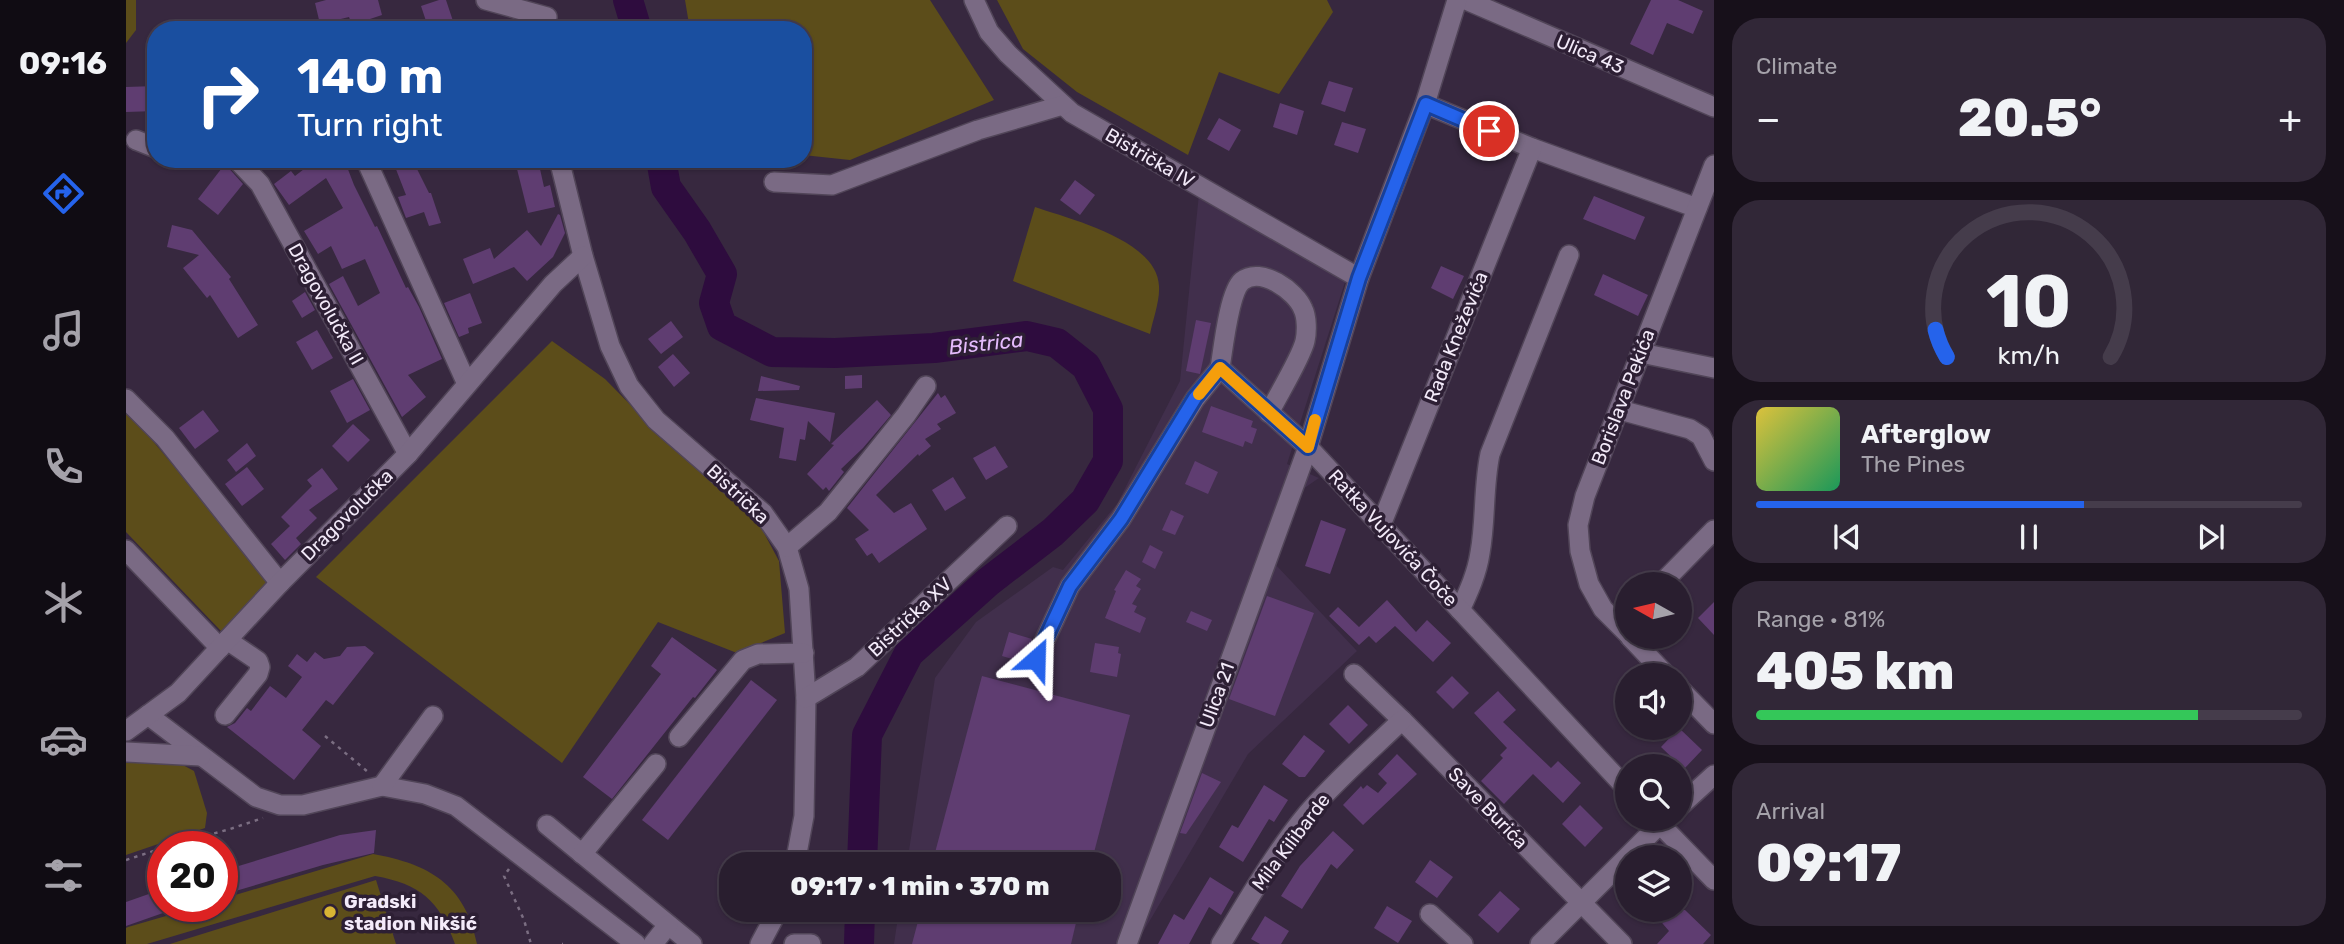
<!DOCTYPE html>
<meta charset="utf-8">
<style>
:root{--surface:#291e2f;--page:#312737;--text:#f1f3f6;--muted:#a5a2aa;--line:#453c4b;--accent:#2563eb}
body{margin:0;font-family:Rubik,sans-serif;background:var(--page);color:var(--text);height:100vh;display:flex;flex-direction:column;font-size:26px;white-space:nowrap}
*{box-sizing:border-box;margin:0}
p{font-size:23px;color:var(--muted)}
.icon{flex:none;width:38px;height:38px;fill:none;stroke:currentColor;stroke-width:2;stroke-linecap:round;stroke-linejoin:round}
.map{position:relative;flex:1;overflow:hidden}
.sheet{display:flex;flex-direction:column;gap:18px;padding:18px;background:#17101a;width:630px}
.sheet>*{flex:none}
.banner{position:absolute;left:21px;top:21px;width:665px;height:147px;border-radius:28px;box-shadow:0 2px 5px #0004,0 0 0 2px var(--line);background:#1a4fa0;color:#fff;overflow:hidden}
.needle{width:46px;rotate:278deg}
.fabs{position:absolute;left:1489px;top:572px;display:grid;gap:14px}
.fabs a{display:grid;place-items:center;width:77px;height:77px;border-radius:50%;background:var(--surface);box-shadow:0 2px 5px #0004,0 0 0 2px var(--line);font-size:35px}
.speed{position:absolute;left:21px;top:831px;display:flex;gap:14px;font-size:35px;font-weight:700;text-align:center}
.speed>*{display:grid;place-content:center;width:91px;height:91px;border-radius:50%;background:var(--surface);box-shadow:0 2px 5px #0004,0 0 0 2px var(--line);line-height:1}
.speed .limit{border:10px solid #d22;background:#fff;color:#111}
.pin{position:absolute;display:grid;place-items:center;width:60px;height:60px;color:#fff;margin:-30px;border:4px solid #fff;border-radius:50%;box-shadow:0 2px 7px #0007}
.me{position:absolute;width:77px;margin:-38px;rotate:25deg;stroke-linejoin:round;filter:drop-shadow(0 0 5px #0008)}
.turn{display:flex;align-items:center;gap:24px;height:147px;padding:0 35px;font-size:32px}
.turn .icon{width:91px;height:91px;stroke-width:2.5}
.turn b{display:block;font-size:49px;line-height:60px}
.big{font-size:52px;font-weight:800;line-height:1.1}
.sheet .card{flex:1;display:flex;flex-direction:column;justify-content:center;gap:10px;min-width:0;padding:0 24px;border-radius:28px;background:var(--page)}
.sheet .dial{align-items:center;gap:0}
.dial svg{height:182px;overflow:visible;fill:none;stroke:var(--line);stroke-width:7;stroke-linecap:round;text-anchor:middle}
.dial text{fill:var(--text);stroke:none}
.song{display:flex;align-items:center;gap:21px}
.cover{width:84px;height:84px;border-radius:10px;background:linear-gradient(135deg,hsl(50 70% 55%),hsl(150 70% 35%))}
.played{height:7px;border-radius:4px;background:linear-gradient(90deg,var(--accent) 60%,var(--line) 60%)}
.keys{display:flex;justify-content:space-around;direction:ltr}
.heat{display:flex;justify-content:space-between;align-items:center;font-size:38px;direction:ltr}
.charge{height:10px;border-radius:5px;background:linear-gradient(90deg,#34c759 81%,var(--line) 0)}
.trip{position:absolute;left:593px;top:852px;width:402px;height:70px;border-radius:28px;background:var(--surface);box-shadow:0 2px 5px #0004,0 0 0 2px var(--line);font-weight:800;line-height:70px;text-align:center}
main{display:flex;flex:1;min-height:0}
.dock{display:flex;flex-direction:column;width:126px;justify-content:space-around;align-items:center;background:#100c13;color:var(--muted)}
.dock .icon{width:49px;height:49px}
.dock .selected{color:var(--accent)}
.dock b{font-size:32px;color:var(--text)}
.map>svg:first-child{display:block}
.built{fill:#412f4c}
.green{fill:#5c4d1a}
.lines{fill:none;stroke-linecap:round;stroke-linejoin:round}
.river{stroke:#2e0c3e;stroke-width:30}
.building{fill:#5f3d71}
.minor-casing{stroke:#514558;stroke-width:22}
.path{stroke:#7b6e82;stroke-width:2.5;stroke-dasharray:3.5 5;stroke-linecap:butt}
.minor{stroke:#7a6a84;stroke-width:19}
.route-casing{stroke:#184099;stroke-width:18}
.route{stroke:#2563eb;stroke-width:12}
.slow{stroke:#f59e0b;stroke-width:12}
.poi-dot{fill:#d8b434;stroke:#2d1f34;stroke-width:2.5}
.labels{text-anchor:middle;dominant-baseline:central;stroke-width:7;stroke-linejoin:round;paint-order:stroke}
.street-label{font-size:19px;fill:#f3eaf9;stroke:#2d1f34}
.poi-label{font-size:19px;font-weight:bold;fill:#f3eaf9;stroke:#2d1f34;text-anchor:start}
.water-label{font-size:21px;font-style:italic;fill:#e4bbfc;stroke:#2d1f34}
</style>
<main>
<nav class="dock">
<b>09:16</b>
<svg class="icon selected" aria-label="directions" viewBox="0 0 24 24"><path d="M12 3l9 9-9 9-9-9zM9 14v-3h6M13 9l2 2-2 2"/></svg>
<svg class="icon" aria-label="music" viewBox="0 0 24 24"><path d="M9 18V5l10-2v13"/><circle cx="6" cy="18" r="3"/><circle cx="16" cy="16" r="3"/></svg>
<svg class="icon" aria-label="phone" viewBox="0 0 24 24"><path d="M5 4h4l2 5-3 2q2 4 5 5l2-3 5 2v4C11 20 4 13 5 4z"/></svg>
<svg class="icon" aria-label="climate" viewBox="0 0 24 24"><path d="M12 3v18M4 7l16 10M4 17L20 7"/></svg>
<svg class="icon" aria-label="car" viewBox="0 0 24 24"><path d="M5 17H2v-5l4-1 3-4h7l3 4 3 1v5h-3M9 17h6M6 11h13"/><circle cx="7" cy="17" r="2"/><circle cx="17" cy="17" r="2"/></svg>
<svg class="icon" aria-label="filters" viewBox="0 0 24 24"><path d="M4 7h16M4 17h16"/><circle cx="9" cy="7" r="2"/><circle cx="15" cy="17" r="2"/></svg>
</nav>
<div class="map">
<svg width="1588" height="944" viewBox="0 0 1588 944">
<rect width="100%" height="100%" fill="#37283f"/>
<path class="built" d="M1073 194 1219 282 1161 464 1193 478 1177 489 1149 564 1231 651 1122 754 1010 944H768L773 910H984V864H781L809 678 850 622 927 567 937 570 991 504 1054 381Z"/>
<g class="green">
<path d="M0 0H10V30L0 43Z"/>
<path d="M559 0H804L868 100 724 160 677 155V30H564Z"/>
<path d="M871 0H1201L1207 12 1153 94 1093 72 1062 155 951 92 897 49Z"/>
<path d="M909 207C944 219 1031 240 1033 286 1034 301 1027 319 1024 334L887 281Z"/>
<path d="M426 341 479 379 542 443 630 518 653 561 659 633 611 653 532 622 436 763 190 577Z"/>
<path d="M0 409 146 583 95 631 0 532Z"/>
<path d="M42 757 68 771 81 813 79 828 0 855V758Z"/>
<path d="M247 854C303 864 339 884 351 944H329C313 900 294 884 249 876L21 944H0V928L2 927 71 907 96 906V899Z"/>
<path d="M250 880 270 944H44Z"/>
</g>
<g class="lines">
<g class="river">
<path d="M502 0 511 30"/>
<path d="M535 159 540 187 571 231 596 274 588 303 596 326 646 352 709 353 808 348 901 336 931 343 960 366 982 409V461L959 501 927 532 862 582 783 653 741 735 736 864"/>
<path d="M733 944 734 910"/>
</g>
</g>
<g class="building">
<path d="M200 0H252L256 15 241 20 244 30H228L223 17 194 24 189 3Z"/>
<path d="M313 0H320L330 30H303L295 6Z"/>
<path d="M1525 0H1552L1577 11 1567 34 1541 23 1527 55 1504 44Z"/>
<path d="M1203 81 1227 88 1219 112 1195 104Z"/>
<path d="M30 86V111L0 112V87Z"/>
<path d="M1154 103 1178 111 1171 135 1147 127Z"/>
<path d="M1093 118 1115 130 1103 151 1081 139Z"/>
<path d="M1216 122 1240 129 1232 153 1208 145Z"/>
<path d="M191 159H218L228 185 249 227 251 226 280 288 282 287 293 307 316 359 282 375 300 397 276 417 203 284 217 276 232 306 254 293 239 259 216 269 205 246 192 254 178 231 217 208 200 178 163 205 148 184 165 171 169 176Z"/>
<path d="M266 159H286L303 193H305L315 223 303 226 298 212 280 218 272 197 280 195Z"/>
<path d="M412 160 418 187 424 185 429 207 402 213 390 165Z"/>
<path d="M99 164 117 184 92 215 72 199Z"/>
<path d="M949 180 969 195 954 215 934 200Z"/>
<path d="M1468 196 1519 217 1509 240 1457 219Z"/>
<path d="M432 214 434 215 439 233 427 257 401 281 388 267 347 284 337 259 364 248 368 259 401 230 415 246Z"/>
<path d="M46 225 66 230 105 277 103 279 132 325 112 338 84 295 81 298 57 268 73 255 41 247Z"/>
<path d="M1315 266 1338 276 1327 299 1305 288Z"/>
<path d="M1477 274 1522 295 1512 316 1468 295Z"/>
<path d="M179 292 189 310 176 318 166 301Z"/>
<path d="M344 293 356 323 342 328 343 333 333 337 318 303Z"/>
<path d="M1070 320 1085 323 1074 374 1060 371Z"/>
<path d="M545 321 557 337 535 354 522 339Z"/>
<path d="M191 330 207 358 186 370 170 342Z"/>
<path d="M547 354 564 373 548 387 532 367Z"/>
<path d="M736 375V388L719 389V376Z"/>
<path d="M635 376 674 386 673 390 632 391Z"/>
<path d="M227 379 244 410 221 423 204 391Z"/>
<path d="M812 393 815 398 819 395 830 413 811 424 815 429 799 439 805 446 793 456 792 454 750 495 768 513 785 503 801 529 753 563 746 553 741 556 729 539 743 530 721 508Z"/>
<path d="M630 398 709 413 704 442 682 421 679 440 674 439 670 461 653 458 658 428 624 420Z"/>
<path d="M751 400 765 415 737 448 715 469 718 472 703 491 700 487 697 490 681 474 708 445 705 444Z"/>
<path d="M1085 406 1127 421 1125 427 1131 429 1126 444 1119 441 1117 447 1076 432Z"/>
<path d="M77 410 93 431 69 449 53 428Z"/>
<path d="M227 424 244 440 222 462 206 446Z"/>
<path d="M121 443 130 456 110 472 101 460Z"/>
<path d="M869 446 882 467 860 480 847 458Z"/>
<path d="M1069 461 1092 472 1082 494 1059 484Z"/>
<path d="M121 467 138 489 116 506 99 484Z"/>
<path d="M196 468 212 489 183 510 191 518 170 538 175 544 159 560 145 544 164 526 155 517 186 486 181 480Z"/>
<path d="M827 477 840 498 819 511 806 490Z"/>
<path d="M1045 510 1058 516 1049 535 1036 530Z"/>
<path d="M1195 520 1220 529 1204 574 1179 566Z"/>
<path d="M1024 545 1037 552 1029 569 1016 562Z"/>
<path d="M1000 570 1015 579 1010 586 1015 589 1006 604 1011 606 1008 612 1020 618 1014 633 979 618 990 591 988 590Z"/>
<path d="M1141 596 1188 613 1149 716 1103 699Z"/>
<path d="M1261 600 1290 632 1301 620 1325 643 1307 662 1269 626 1250 643 1243 636 1233 645 1203 616 1212 607 1233 627Z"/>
<path d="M1588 602V635L1572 618Z"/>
<path d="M1065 611 1086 620 1081 631 1060 622Z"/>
<path d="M883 632 906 639 899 654V663L876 656Z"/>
<path d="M546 637 591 670 569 698 567 697 486 799 457 777 535 674 525 666Z"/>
<path d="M969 643 993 647 992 653 995 654 991 677 964 672Z"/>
<path d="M239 646 248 653 207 705 200 700 176 730 195 746 168 780 101 727 109 723 121 708 125 711 144 686 160 698 176 677 162 666 171 654 181 662 189 652 198 659 214 656 221 647Z"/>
<path d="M856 676 1004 715 965 864H806Z"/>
<path d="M1326 676 1343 693 1327 709 1310 692Z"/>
<path d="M625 680 651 700 542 840 516 820Z"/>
<path d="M1372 691 1390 710 1377 722 1425 768 1432 761 1455 783 1437 803 1407 774 1378 804 1355 781 1377 758 1374 755 1381 748 1348 713Z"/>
<path d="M1222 705 1242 725 1223 744 1203 724Z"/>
<path d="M1553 728 1576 750 1558 769 1535 747Z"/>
<path d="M1178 735 1199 751 1179 777H1173L1156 764Z"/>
<path d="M1271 754 1291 774 1237 825 1217 805 1235 786 1237 789 1241 785 1252 793 1261 783 1252 774Z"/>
<path d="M1076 773 1095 782 1060 834 1054 833Z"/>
<path d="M1138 785 1162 800 1148 822 1143 819 1117 862 1093 847 1106 825 1112 828Z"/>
<path d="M1454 805 1477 828 1459 847 1436 824Z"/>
<path d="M250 830 248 853 197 865 96 895V871L214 835Z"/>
<path d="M1207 831 1228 850 1211 869 1205 864 1176 909 1155 896 1174 866Z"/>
<path d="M1304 860 1327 877 1311 898 1289 882Z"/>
<path d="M1084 877 1108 892 1095 915 1083 907 1063 944H1032L1048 914 1058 920Z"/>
<path d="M37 889V913L0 926V902Z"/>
<path d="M1374 891 1394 909 1372 933 1352 915Z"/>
<path d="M1261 906 1286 921 1272 943 1248 928Z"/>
<path d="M795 910H953L945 944H786Z"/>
<path d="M1525 910H1559L1585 935 1577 944H1531L1543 931Z"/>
<path d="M1139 916 1163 931 1155 944H1134L1125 939Z"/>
</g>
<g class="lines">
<g class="minor-casing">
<g id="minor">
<path d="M360 0 421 17"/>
<path d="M848 0 863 32 882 54 946 113 1233 278"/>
<path d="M1340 0 1588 107"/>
<path d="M1299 104 1406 148 1571 208"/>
<path d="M10 140 30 148"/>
<path d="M110 159 134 184 282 454"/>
<path d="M433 159 457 256 484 346 503 386 530 420 637 513 661 547 673 589 680 698 678 816 669 864"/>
<path d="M240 160 341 384"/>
<path d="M648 182 706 185 852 130 937 105"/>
<path d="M1515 353 1588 368"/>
<path d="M1094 368C1097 350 1103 292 1116 281 1135 266 1170 291 1177 309 1181 317 1181 332 1179 341 1175 358 1152 395 1143 413"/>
<path d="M0 399 39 438 154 583"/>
<path d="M1494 410 1564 429 1575 436 1588 461"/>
<path d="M1255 525 1406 148"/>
<path d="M661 547 702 512 780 415 800 386"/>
<path d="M0 550 94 648"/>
<path d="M1535 584 1588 530"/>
<path d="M1334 610C1343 591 1351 573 1354 553 1360 520 1357 487 1364 454L1443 255"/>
<path d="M1502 634 1477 609 1463 584 1454 551 1452 525 1459 496 1588 165"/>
<path d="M1504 637 1541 676"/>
<path d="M910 659 944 586 995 519 1069 399 1094 368 1182 447 1502 790"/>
<path d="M1228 674 1276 720 1496 944"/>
<path d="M1554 689 1588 724"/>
<path d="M680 698 731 667 881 526"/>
<path d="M22 715 130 797 154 805H177L256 786 299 794 330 806 510 944"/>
<path d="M99 715 132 674 134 667 132 661 101 640"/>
<path d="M0 731 52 693 154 583 282 454 427 284 457 256"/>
<path d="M553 737 617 660 632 654 678 653"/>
<path d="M0 752 75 756"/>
<path d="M256 786 307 716"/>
<path d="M1554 806 1588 775"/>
<path d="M1529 819 1588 880"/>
<path d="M421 825 566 944"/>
<path d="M456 854 530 764"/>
<path d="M1304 914 1337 944"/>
<path d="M527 944 542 925"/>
<path d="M634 944 652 910"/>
<path d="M668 944H685"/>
<path d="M1001 944 1182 447 1233 278 1299 104 1331 0"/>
<path d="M1095 944C1122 900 1148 854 1181 814 1210 780 1244 751 1276 720"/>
<path d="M1414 944 1539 819"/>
</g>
</g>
<g class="path">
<path d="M199 736 242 772"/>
<path d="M39 847 104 829 137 818"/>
<path d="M0 860 37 848"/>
<path d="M383 869 378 876 398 920 405 944"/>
<path d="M436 944H437"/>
</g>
<use href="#minor" class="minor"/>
</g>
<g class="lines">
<g class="route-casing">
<path id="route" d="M910 659 944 586 995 519 1069 398 1094 368 1182 447 1233 278 1300 104 1363 131"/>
</g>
<use href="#route" class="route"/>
<path class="slow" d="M1073 394 1094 368 1182 447 1189 420"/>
</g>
<circle class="poi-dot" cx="204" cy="912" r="7"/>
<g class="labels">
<g class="street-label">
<text transform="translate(1464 54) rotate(23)">Ulica 43</text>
<text transform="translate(1024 158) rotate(30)">Bistrička IV</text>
<text transform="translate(200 304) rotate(61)">Dragovolučka II</text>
<text transform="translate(1330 337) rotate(-68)">Rada Kneževića</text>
<text transform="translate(1497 397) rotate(-69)">Borislava Pekića</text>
<text transform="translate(612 494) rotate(43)">Bistrička</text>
<text transform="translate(221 515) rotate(-45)">Dragovolučka</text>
<text transform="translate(1267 538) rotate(47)">Ratka Vujovića Čoče</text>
<text transform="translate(784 617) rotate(-43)">Bistrička XV</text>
<text transform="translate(1091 695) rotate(-70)">Ulica 21</text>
<text transform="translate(1362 808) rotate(46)">Save Burića</text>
<text transform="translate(1165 842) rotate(-53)">Mila Kilibarde</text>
</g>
<g class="poi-label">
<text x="218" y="901">Gradski<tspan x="218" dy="22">stadion Nikšić</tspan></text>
</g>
<g class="water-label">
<text transform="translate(860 343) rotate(-6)">Bistrica</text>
</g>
</g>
</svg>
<div class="fabs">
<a><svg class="needle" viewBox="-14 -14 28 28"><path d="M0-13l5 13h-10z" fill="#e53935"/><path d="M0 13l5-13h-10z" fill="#a5a2aa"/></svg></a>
<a><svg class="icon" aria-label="sound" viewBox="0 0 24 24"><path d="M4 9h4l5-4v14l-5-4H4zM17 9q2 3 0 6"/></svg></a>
<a><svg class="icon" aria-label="search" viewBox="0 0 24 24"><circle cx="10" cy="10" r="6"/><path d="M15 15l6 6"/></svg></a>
<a><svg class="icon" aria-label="layers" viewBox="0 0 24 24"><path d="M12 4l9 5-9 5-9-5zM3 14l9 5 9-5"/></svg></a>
</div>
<div class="speed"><div class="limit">20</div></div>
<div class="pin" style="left:1363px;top:131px;background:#d93025"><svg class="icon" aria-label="arrive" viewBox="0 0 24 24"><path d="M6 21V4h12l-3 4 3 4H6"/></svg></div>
<svg class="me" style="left:910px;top:659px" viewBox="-20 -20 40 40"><path d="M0-17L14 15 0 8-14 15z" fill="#2563eb" stroke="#fff" stroke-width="4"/></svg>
<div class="trip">09:17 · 1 min · 370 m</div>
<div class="banner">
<div class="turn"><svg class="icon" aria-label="right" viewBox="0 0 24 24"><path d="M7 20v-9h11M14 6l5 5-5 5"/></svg><div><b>140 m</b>Turn right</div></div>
</div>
</div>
<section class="sheet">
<div class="card"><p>Climate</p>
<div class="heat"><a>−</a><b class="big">20.5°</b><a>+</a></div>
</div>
<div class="card dial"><svg viewBox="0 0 100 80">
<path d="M14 69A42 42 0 1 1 86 69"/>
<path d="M14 69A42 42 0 0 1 9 57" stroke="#2563eb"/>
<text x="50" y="56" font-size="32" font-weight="700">10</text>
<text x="50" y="72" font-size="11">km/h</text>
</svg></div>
<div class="card">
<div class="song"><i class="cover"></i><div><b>Afterglow</b><p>The Pines</p></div></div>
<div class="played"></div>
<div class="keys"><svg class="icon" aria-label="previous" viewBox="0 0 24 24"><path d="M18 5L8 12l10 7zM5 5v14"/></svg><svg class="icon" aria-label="pause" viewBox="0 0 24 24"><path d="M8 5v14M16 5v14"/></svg><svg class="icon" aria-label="next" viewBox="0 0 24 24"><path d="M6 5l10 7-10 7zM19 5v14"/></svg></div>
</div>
<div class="card"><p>Range · 81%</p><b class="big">405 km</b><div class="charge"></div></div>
<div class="card"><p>Arrival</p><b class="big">09:17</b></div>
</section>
</main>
